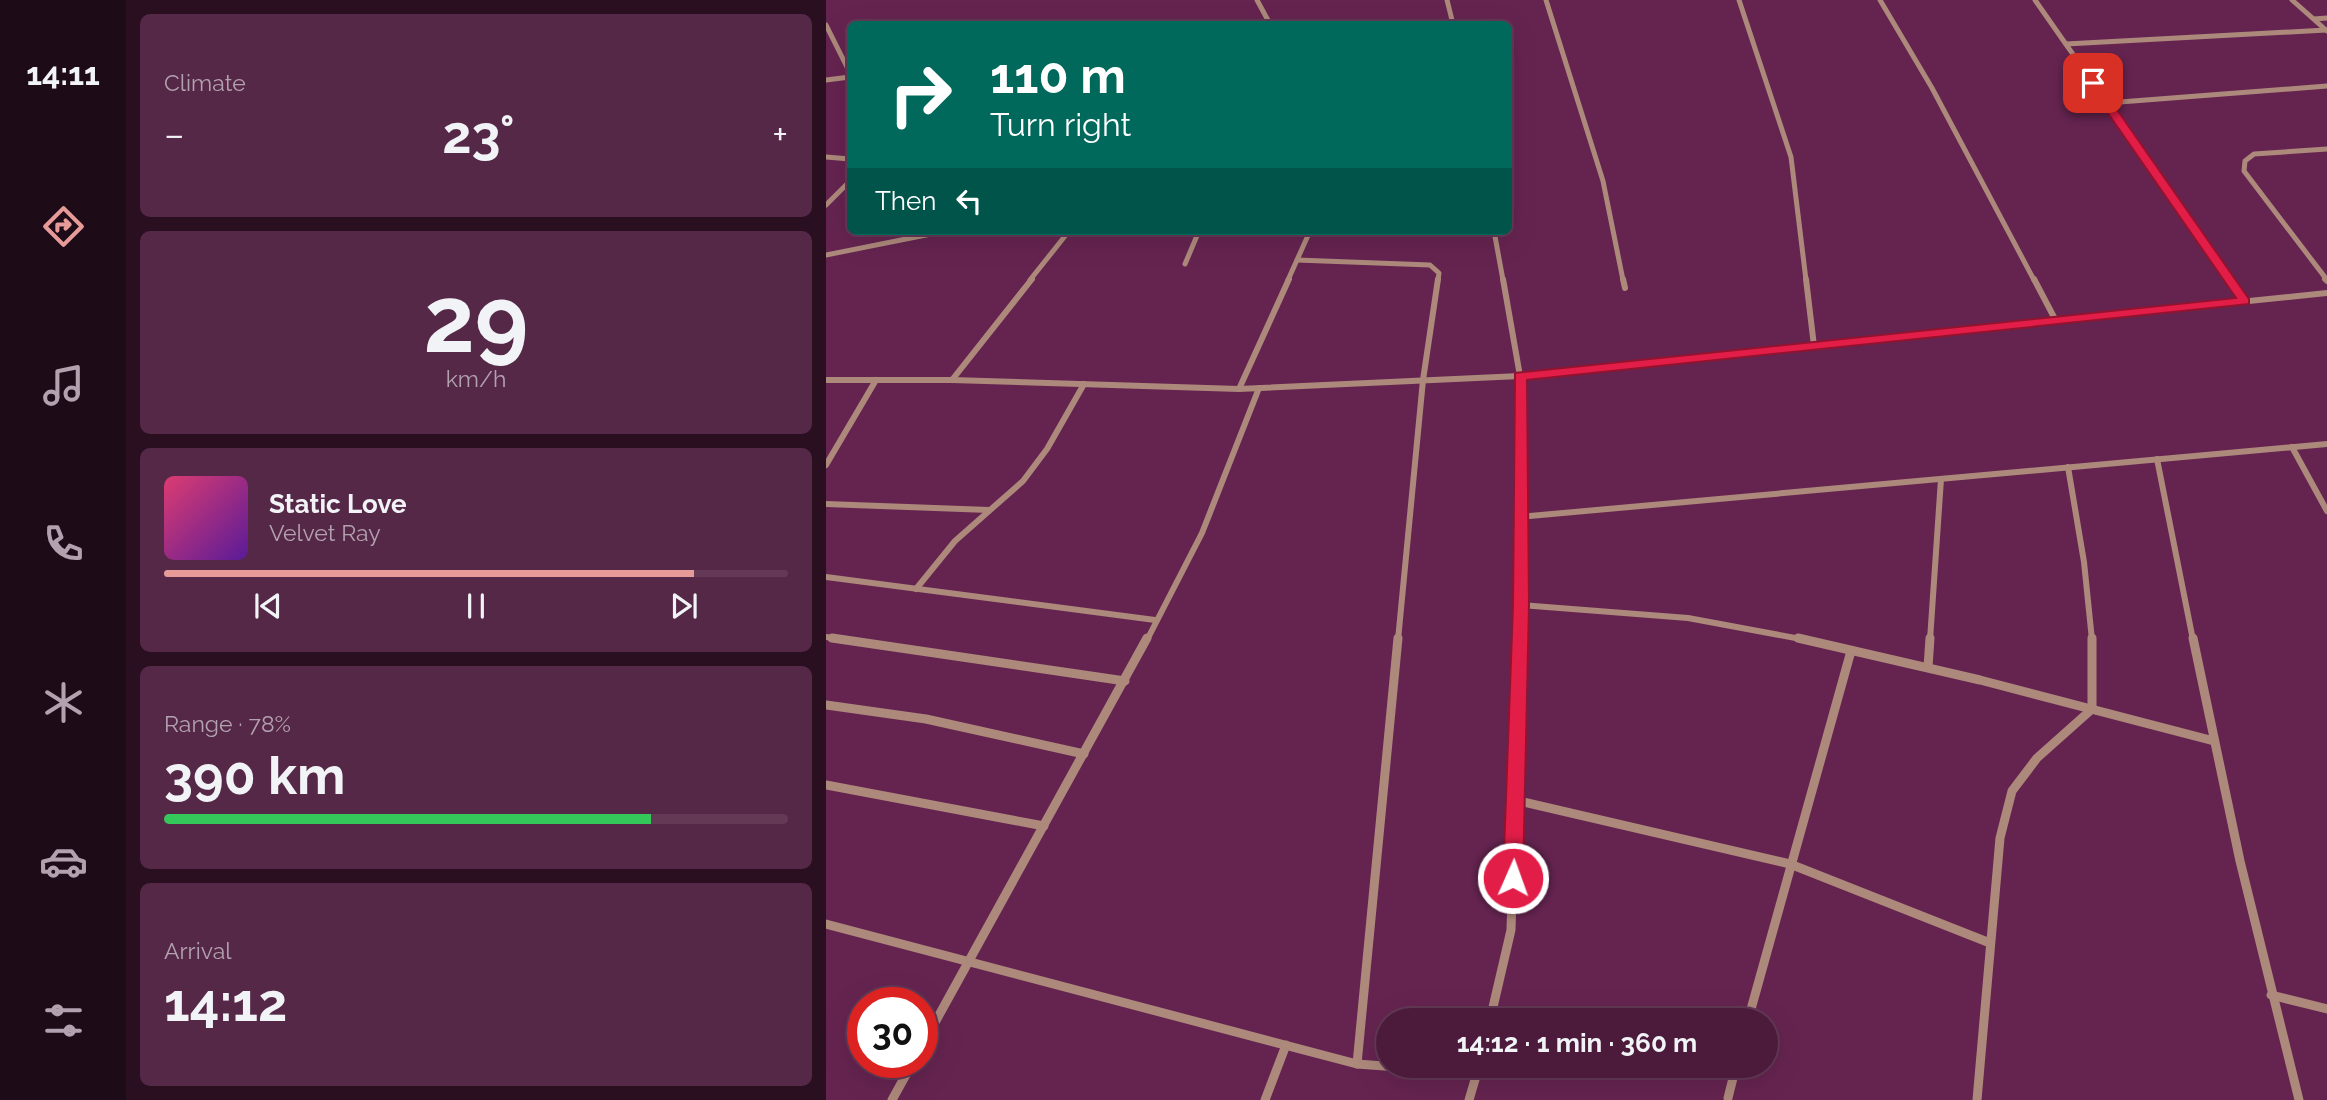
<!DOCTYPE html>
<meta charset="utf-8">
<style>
:root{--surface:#4c1b3c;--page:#562847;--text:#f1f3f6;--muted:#b2a1af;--line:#633956;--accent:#e69b98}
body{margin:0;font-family:Raleway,sans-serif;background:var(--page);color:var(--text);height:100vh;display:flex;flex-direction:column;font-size:26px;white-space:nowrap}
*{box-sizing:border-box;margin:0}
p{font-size:23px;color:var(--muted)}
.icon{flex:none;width:38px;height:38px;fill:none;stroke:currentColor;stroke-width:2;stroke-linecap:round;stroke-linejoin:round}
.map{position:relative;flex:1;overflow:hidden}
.sheet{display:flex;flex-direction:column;gap:14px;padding:14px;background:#2a0f21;width:700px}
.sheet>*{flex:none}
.hud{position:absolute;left:21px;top:21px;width:665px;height:214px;border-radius:10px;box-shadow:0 7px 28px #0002,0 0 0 2px var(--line);background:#00695c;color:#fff;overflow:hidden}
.speed{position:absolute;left:21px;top:987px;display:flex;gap:14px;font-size:35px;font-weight:700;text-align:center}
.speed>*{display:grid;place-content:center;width:91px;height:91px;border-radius:50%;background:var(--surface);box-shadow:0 7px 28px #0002,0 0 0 2px var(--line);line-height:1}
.speed .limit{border:10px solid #d22;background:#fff;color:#111}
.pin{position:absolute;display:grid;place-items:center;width:60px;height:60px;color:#fff;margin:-30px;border-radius:14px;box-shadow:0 4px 10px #0006}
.me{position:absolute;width:77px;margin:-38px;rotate:2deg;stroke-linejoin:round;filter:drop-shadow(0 0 5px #0008)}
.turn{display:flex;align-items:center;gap:24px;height:147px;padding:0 28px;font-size:32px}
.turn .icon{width:91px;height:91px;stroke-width:2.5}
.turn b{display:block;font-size:49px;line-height:60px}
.then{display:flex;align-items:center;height:66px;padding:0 28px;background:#0003;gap:14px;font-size:26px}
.big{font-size:52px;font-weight:700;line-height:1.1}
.sheet .card{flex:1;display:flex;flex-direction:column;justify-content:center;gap:10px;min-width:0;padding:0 24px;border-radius:10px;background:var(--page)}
.sheet .dial{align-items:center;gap:0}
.dial b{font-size:91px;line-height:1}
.song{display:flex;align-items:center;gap:21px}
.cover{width:84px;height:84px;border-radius:10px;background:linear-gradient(135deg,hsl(340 70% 55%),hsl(270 70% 35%))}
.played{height:7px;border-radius:4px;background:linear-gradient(90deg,var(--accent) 85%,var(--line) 85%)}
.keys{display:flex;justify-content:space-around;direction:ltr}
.heat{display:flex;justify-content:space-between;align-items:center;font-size:38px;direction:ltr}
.charge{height:10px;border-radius:5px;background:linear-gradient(90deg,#34c759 78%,var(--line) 0)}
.trip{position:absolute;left:550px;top:1008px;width:402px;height:70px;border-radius:35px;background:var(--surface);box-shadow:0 7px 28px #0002,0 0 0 2px var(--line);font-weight:700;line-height:70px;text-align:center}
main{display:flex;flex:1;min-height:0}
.tabs{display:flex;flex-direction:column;width:126px;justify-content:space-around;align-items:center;background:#1e0b18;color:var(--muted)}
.tabs .icon{width:49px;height:49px}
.tabs .selected{color:var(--accent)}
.tabs b{font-size:32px;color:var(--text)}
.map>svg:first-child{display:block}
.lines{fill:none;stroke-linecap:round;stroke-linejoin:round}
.minor-far2{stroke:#ad897b;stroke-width:5}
.minor-far1{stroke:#ad897b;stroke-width:6}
.minor{stroke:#ad897b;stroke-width:9}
.route{fill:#e11d48;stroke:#92132f;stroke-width:2}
</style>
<main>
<nav class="tabs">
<b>14:11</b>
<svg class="icon selected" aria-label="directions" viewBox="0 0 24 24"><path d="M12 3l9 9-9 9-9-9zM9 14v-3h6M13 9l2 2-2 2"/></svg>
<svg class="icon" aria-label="music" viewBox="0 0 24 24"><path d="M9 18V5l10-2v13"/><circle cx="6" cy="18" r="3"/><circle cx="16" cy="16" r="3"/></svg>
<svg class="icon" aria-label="phone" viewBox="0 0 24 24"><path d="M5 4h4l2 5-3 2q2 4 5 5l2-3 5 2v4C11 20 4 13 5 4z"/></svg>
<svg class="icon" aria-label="climate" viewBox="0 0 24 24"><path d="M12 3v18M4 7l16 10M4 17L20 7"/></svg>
<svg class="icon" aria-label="car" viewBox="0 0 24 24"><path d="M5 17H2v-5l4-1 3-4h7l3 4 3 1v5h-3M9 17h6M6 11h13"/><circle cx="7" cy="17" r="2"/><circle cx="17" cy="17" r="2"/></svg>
<svg class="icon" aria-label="filters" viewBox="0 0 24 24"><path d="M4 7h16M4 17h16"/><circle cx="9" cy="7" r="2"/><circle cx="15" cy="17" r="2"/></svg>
</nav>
<section class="sheet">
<div class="card"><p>Climate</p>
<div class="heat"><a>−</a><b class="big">23°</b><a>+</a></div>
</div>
<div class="card dial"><b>29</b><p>km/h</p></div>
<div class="card">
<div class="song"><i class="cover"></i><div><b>Static Love</b><p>Velvet Ray</p></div></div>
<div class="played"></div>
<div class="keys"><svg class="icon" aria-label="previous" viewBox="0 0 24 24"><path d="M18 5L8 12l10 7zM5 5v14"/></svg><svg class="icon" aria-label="pause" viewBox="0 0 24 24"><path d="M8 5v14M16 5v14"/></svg><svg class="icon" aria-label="next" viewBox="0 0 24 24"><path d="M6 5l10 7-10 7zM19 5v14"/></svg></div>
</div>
<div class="card"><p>Range · 78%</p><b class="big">390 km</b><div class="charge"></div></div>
<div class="card"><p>Arrival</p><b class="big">14:12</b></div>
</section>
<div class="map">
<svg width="1501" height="1100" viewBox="0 0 1501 1100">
<rect width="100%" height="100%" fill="#652450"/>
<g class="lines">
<g class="minor-far2">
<path d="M431 0 444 24"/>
<path d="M621 0 627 24"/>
<path d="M720 0 777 181 797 280"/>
<path d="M913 0 965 157 980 280"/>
<path d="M1054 0 1106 88 1208 280"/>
<path d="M1209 0 1405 280"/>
<path d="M1466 0 1501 31"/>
<path d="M1488 19 1501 18"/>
<path d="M604 24 626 21"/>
<path d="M0 25 24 73"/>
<path d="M1240 44 1500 30"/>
<path d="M0 80 24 77"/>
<path d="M1281 103 1501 86"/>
<path d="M0 157 24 159"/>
<path d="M0 205 24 181"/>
<path d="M668 231 677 280"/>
<path d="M0 255 120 231"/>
<path d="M471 260 604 265 613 273 612 280"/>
<path d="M359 264 373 231"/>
<path d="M204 280 243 231"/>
<path d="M462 280 484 231"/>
<path d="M1501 280 1418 171 1419 161 1428 154 1501 149"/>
</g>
<g class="minor-far1">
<path d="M677 279 694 376V640"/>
<path d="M797 279 799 288"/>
<path d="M980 279 988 346"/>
<path d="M1208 279 1230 321"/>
<path d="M1403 279 1419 301"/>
<path d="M1499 279 1501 281"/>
<path d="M0 380H126L413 389 694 376 1501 293"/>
<path d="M126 380 206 279"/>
<path d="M413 389 463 279"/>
<path d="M1466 447 1501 511"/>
<path d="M1331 459 1367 640"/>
<path d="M0 465 50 380"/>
<path d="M1242 467 1258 562 1266 640"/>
<path d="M0 504 163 510"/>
<path d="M693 517 1501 444"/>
<path d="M0 577 329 620"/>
<path d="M90 589 129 541 197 481 221 449 258 384"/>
<path d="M695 605 862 618 980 640"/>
<path d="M0 637 18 640"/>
<path d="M321 640 376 533 433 388"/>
<path d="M572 640 597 380 612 279"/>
<path d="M1104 640 1115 479"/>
</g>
<g class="minor">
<path d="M6 638 299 681"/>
<path d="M972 638 1154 680 1388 741"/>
<path d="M1367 638 1414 861 1473 1100"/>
<path d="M1102 667 1104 638"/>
<path d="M0 705 100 719 258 754"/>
<path d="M0 785 218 826"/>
<path d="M689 800 964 864 1164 943"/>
<path d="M0 924 531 1064 652 1073"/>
<path d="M1445 995 1501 1009"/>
<path d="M664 1020 685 930 694 638"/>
<path d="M922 1020 1025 651"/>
<path d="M96 1046 321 638"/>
<path d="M531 1064 572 638"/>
<path d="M902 1098 910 1066"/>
<path d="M66 1100 87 1062"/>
<path d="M439 1100 460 1045"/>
<path d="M643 1100 653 1066"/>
<path d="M1151 1100 1174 838 1186 791 1211 758 1266 709V638"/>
</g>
</g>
<path class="route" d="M1263 81H1271L1423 299V304L701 380 703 605 697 878 694 884 687 887 680 884 677 878 687 605 689 373 1410 298 1261 83Z"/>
</svg>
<div class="speed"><div class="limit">30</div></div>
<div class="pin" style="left:1267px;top:83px;background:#d93025"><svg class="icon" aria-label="arrive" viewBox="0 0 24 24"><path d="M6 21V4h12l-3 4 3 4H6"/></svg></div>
<svg class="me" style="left:687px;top:878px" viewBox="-20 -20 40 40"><circle r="17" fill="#e11d48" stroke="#fff" stroke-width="3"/><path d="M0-11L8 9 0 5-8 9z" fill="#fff"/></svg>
<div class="trip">14:12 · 1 min · 360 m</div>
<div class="hud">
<div class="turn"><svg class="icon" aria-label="right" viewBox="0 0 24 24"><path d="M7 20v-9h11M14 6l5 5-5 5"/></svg><div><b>110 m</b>Turn right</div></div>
<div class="then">Then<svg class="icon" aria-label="left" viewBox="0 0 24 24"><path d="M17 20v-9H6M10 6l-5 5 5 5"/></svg></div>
</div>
</div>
</main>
